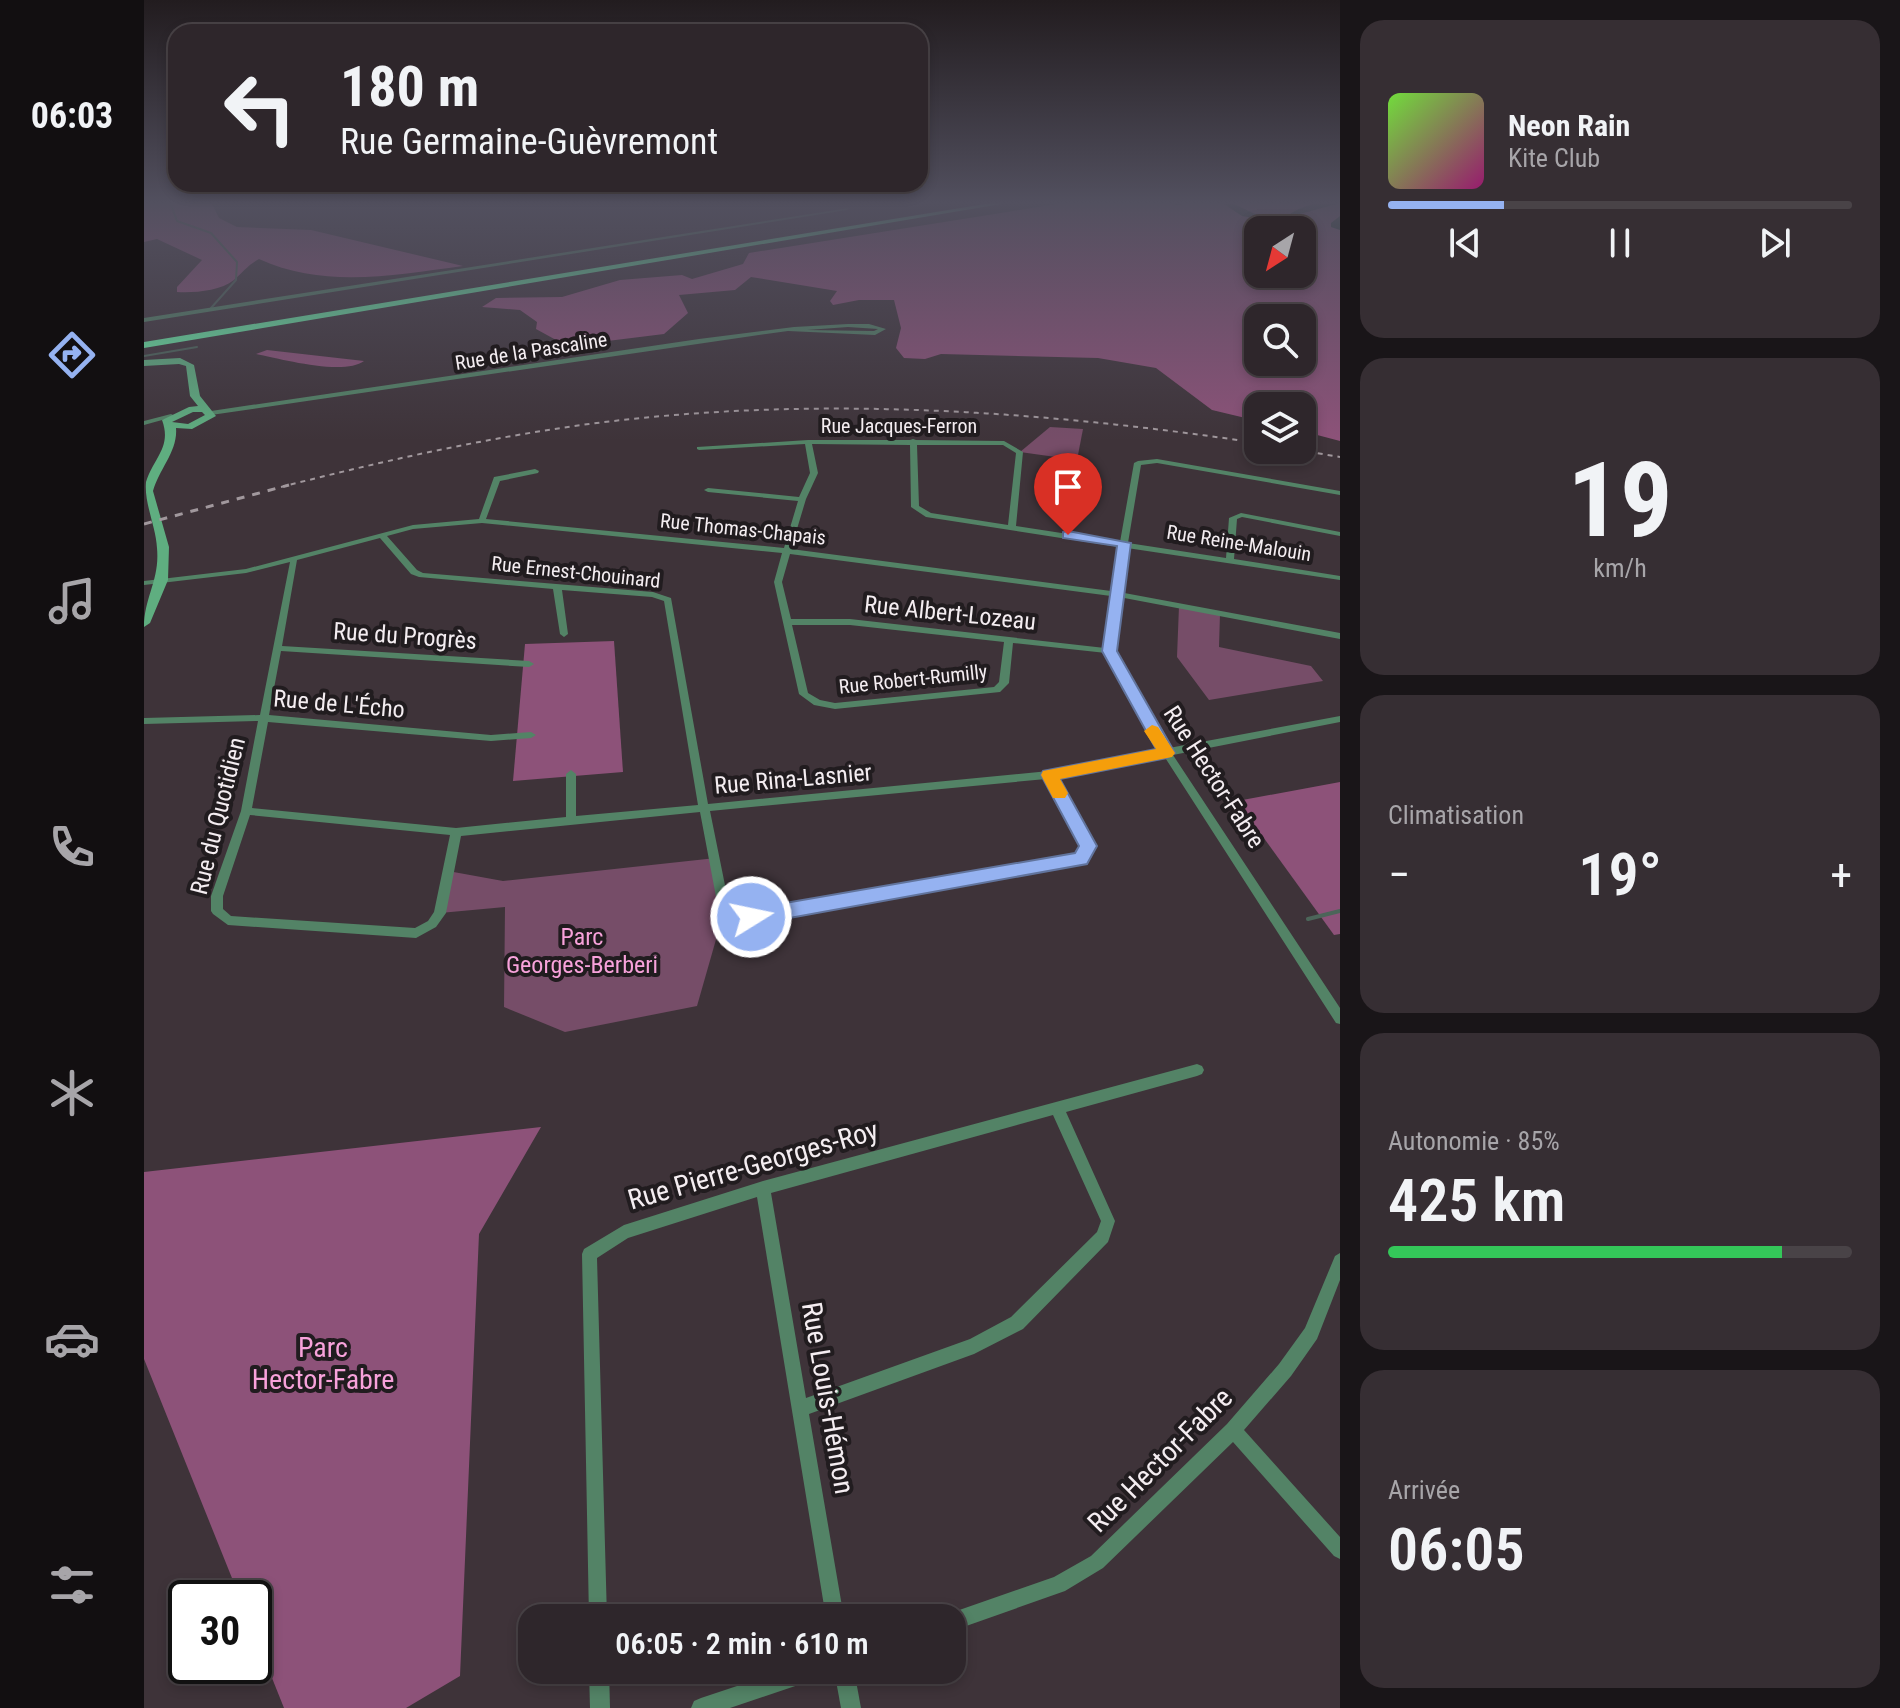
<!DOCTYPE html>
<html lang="fr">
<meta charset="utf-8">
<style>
:root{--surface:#2e262b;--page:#362e33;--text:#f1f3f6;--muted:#a7a5a9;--line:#494347;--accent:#95b2f1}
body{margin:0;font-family:"Roboto Condensed",sans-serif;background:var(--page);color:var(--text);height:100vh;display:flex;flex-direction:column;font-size:30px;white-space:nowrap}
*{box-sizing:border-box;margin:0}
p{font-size:26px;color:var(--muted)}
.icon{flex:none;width:44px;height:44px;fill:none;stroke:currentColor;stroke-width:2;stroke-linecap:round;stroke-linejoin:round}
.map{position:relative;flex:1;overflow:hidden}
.drawer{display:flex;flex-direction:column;gap:20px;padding:20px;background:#191518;width:560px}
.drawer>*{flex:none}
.banner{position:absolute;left:24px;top:24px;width:760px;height:168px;border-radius:24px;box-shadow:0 4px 12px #0003,0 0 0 2px var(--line);background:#2e262b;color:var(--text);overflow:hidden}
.needle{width:52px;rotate:216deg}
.buttons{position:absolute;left:1100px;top:216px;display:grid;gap:16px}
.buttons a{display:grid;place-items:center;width:72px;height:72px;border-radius:16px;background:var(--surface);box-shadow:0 4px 12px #0003,0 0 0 2px var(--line);font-size:40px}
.speed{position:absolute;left:24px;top:1580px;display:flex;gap:16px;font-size:40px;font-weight:700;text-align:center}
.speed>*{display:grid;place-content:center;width:104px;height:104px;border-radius:50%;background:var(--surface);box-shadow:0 4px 12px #0003,0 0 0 2px var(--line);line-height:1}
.speed .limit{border:4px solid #111;border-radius:12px;background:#fff;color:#111}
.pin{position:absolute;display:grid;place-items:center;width:68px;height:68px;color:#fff;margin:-82px -34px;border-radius:50% 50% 50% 0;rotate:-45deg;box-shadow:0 0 8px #0007}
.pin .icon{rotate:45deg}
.me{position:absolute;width:88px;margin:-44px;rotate:80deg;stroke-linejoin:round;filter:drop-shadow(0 0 6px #0008)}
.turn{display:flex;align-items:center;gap:28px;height:168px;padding:0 40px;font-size:36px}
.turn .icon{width:104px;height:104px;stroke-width:2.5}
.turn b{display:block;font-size:56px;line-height:68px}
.big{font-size:60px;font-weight:600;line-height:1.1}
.drawer .tile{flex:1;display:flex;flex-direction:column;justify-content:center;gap:12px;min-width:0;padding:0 28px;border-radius:24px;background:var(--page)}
.drawer .dial{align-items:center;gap:0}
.dial b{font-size:104px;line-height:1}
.song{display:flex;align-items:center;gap:24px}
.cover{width:96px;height:96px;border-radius:12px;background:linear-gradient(135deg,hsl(100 70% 55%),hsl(320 70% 35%))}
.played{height:8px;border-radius:4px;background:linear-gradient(90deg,var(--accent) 25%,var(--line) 25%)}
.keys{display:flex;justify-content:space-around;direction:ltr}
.heat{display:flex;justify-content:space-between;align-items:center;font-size:44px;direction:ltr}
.charge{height:12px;border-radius:6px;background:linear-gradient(90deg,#34c759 85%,var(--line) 0)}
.trip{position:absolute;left:374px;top:1604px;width:448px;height:80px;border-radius:24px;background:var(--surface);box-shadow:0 4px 12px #0003,0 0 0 2px var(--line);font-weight:600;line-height:80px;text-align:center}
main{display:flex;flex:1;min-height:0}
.menu{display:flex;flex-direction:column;width:144px;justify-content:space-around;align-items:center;background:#120f11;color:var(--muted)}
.menu .icon{width:56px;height:56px}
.menu .on{color:var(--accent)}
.menu b{font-size:36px;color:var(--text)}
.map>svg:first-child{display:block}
.green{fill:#764d68}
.forest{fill:#8d5279;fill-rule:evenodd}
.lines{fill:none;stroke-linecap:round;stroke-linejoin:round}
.stream-far1{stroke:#4c6559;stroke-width:2}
.stream{stroke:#4c6559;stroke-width:4}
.river{fill:#042b18;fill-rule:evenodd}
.street{fill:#538366;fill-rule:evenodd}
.secondary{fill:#5fae80;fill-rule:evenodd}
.highway{fill:#6aeda5;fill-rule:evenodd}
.rail-far1{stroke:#a1989d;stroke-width:2;stroke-dasharray:5 5;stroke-linecap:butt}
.rail{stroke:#a1989d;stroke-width:3;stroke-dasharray:8 8;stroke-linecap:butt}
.route{fill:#95b2f1;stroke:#61749d;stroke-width:2}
.slow{fill:#f59e0b}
.labels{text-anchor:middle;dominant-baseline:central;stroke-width:8;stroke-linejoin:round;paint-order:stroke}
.far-street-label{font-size:20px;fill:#f4edf1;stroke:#211c1f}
.street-label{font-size:24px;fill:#f4edf1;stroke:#211c1f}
.park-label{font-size:24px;fill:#f8a2db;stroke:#211c1f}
.near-street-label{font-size:28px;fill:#f4edf1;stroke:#211c1f}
.near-park-label{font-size:28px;fill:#f8a2db;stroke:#211c1f}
</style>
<main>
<nav class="menu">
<b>06:03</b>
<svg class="icon on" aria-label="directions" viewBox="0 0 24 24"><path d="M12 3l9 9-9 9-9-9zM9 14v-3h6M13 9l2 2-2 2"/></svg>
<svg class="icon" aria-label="music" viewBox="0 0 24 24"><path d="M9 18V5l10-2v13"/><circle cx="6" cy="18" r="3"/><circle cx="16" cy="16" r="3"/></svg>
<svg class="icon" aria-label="phone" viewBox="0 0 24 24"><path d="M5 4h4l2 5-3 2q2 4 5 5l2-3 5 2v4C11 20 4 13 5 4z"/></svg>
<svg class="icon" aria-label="climate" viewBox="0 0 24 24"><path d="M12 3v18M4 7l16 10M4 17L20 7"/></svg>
<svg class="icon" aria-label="car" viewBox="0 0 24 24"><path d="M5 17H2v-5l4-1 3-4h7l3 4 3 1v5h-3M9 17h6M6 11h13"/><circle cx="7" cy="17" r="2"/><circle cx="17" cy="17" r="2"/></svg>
<svg class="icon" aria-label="filters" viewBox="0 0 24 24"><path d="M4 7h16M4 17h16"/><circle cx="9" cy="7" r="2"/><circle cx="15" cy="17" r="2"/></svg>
</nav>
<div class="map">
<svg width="1196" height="1708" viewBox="0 0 1196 1708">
<rect width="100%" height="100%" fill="#3e3339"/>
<g class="green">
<path d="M906 427 939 429 933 460 876 452Z"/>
<path d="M1035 606 1076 614 1075 647 1167 666 1179 681 1065 700 1033 657Z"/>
<path d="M572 858 575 879 587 910 579 915 553 1006 421 1032 360 1007 361 907 296 913 304 871 359 881Z"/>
</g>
<g class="forest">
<path d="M0 202H67L75 218 93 227 167 230 319 266C250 275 181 289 115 259 104 265 99 272 90 280 76 291 50 293 33 292V287L58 260 13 239 0 242Z"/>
<path d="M925 202H1196V441L1158 431V406H1114V421L1068 410 1012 368 954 358 797 354 781 359 760 358 752 348 757 328 750 300H715L689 305 686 301 693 291 607 277 591 290 535 295 544 313 520 334 423 346 392 329 393 322 376 310 338 307 352 298 418 297 476 280 538 275 548 279 599 264 605 253ZM1158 230V274H1114V230ZM1158 318V362H1114V318Z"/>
<path d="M123 350 220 361C200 376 137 359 112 354Z"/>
<path d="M470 641 479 772 369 781 381 644Z"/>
<path d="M1196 782V934L1190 935 1093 801Z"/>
<path d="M397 1127 335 1234 316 1676 262 1708H140L110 1633V1598H96L0 1359V1172Z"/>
</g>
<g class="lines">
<g class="stream-far1">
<path d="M26 202 33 221 67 233 93 262 92 280 67 308"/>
<path d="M0 356 53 347"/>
</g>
<path class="stream" d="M1164 919 1196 911"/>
<g class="river">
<path d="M1028 202H1055L1032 205Z"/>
<path d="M1077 202H1086L1111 214 1141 218C1154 206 1180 199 1196 203L1156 214 1143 224 1098 216Z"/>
<path d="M1196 216V230L1187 227V223Z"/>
</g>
<g class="street">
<path d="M705 208 703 210 0 322V318Z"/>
<path d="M704 324H725L742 329 731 335 644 331 622 334 67 415 64 413 67 411 555 339 650 327ZM704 327 734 329 730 331 663 330Z"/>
<path d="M27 414 29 415V417L0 425V421Z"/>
<path d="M769 439 772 440 860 441 879 452 872 526 976 542 990 463 994 461 1013 459 1196 491V495L1013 463 997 465 984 543 1082 558 1085 518 1097 513 1196 532V536L1098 517 1093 519 1090 559 1196 576V580L983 548 975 592 1196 633V639L975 597 969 651 1007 721 1025 748 1196 716V722L1029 755 1196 1008V1024L1192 1023 1020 756 911 777 949 846 941 862 607 922 593 919 573 902 556 812 317 836 302 913 292 927 272 938 84 925 69 914 67 911V896L97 811 114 721 0 724V718L116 715 146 562 102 573 0 585V581L102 569 269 525 335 519 350 477 391 469 395 471 394 473 356 481 342 519 640 548 654 501 564 492 560 490 564 488 655 497 666 473 661 444 555 450 553 449V447L664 440H766ZM668 444 766 445 767 507 782 517 975 547 967 591 647 549 662 499 674 473ZM773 445H859L872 453 864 525 787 513 775 506ZM338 523 638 553 630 582 655 694 670 705 691 709 856 692 865 683 869 643 962 653 998 722 1016 750 905 771 564 804 527 598 509 592 279 573 273 570 243 536 269 529ZM236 538 267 574 275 577 409 589 416 634 420 637 424 634 418 590 508 597 520 601 554 805 432 816V774L427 770 422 774V817L312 828 108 808 124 722 347 741 387 738 392 735 387 732 347 735 125 715 137 651 385 667 390 664 385 661 138 646 153 560ZM646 554 967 596 961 648 706 619H647L638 582ZM648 625H706L860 642 855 682 850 687 691 703 676 700 664 693ZM902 779 939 846 933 855 607 912H600L584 900 566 811ZM106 815 306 835 290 912 284 921 271 928 87 916 79 909V896Z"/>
<path d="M1053 1064 1058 1066 1060 1070 1058 1074 1053 1076 922 1112 971 1221 964 1242 879 1329 830 1354 665 1414 700 1618H682L613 1197 484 1238 453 1258 463 1618H445L438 1254 440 1249 480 1225 619 1181ZM909 1115 957 1221 953 1232 867 1317 826 1339 662 1398 627 1193Z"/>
<path d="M1196 1253V1280L1173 1339 1147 1376 1100 1430 1196 1537V1559L1190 1556 1089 1442 959 1568 921 1591 808 1631V1618H800L801 1615 910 1577 947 1556 1083 1424 1135 1364 1161 1328 1191 1256Z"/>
<path d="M445 1670H465L466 1708H446Z"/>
<path d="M641 1670H679L676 1677 669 1680 586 1708H547L550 1701 557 1698Z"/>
<path d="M690 1670H710L717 1708H697Z"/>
</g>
<path class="secondary" d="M36 358 50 365 56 396 72 416 48 429 32 428C34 451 15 469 9 491L25 547 24 580 6 623 0 627C0 597 16 580 13 548 12 527 0 503 2 482 10 457 28 447 18 420L45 407 54 406 46 396 42 366 35 364 0 366V360ZM49 412H58L61 415 44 424 28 422Z"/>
<path class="highway" d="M853 202H869L0 348V342Z"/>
<g class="rail-far1">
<path d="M1154 450 1196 457"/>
<path d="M137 487C239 461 341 438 445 424 668 395 893 410 1114 443"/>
</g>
<path class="rail" d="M0 524 145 485"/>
</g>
<linearGradient id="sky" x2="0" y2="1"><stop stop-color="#221c1f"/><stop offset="0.46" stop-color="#52505f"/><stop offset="1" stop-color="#52505f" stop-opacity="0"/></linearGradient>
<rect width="1196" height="441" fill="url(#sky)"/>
<path class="route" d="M924 531 987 543 973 651 1031 753 1023 758 916 779 953 846 943 864 607 925 601 922 598 917 601 912 607 909 931 853 935 846 897 775 899 771 1012 749 958 651 973 546 919 538V532Z"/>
<path class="slow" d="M1008 725 1014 727 1031 753 1028 757 916 779 924 793 921 798H909L897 775 899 771 1012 749 1000 731Z"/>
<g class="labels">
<g class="far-street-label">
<text transform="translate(387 351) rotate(-9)">Rue de la Pascaline</text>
<text x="755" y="426">Rue Jacques-Ferron</text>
<text transform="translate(599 529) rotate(6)">Rue Thomas-Chapais</text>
<text transform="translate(1095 543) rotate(9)">Rue Reine-Malouin</text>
<text transform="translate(432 572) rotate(6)">Rue Ernest-Chouinard</text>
<text transform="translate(769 679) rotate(-6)">Rue Robert-Rumilly</text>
</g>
<g class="street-label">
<text transform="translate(806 613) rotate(6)">Rue Albert-Lozeau</text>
<text transform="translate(261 636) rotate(4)">Rue du Progrès</text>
<text transform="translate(195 704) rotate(5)">Rue de L'Écho</text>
<text transform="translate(1070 777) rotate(57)">Rue Hector-Fabre</text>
<text transform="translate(649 779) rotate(-5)">Rue Rina-Lasnier</text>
<text transform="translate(74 816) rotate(-76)">Rue du Quotidien</text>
</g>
<g class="park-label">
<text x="438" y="937">Parc<tspan x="438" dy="28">Georges-Berberi</tspan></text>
</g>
<g class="near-street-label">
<text transform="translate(609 1165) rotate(-16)">Rue Pierre-Georges-Roy</text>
<text transform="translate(684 1398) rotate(80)">Rue Louis-Hémon</text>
<text transform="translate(1016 1460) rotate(-45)">Rue Hector-Fabre</text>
</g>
<g class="near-park-label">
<text x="179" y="1347">Parc<tspan x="179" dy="32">Hector-Fabre</tspan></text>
</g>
</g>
</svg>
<div class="buttons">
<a><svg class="needle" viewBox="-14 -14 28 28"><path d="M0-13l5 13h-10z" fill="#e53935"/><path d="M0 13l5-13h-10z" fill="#a7a5a9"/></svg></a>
<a><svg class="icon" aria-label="search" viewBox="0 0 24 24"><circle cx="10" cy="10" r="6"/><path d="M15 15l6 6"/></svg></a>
<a><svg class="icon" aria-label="layers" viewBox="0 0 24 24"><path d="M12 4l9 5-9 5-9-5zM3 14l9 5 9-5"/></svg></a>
</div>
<div class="speed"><div class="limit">30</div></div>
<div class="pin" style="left:924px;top:535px;background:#d93025"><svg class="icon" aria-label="arrive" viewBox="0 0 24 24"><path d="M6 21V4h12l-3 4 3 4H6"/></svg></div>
<svg class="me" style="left:607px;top:917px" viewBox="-20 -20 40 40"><circle r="17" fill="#95b2f1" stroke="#fff" stroke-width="3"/><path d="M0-11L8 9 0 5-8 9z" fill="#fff"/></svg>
<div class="trip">06:05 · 2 min · 610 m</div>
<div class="banner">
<div class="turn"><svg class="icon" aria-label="left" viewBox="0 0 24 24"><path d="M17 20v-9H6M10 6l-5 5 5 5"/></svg><div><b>180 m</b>Rue Germaine-Guèvremont</div></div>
</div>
</div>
<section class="drawer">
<div class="tile">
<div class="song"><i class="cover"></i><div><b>Neon Rain</b><p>Kite Club</p></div></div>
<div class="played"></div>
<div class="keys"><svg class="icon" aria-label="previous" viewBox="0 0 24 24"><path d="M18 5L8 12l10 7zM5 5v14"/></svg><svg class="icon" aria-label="pause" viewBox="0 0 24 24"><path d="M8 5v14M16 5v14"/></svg><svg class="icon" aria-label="next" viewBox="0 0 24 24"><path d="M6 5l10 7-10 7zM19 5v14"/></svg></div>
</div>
<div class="tile dial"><b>19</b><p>km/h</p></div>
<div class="tile"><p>Climatisation</p>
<div class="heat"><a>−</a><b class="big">19°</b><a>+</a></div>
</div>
<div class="tile"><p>Autonomie · 85%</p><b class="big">425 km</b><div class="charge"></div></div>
<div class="tile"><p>Arrivée</p><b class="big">06:05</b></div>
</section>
</main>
